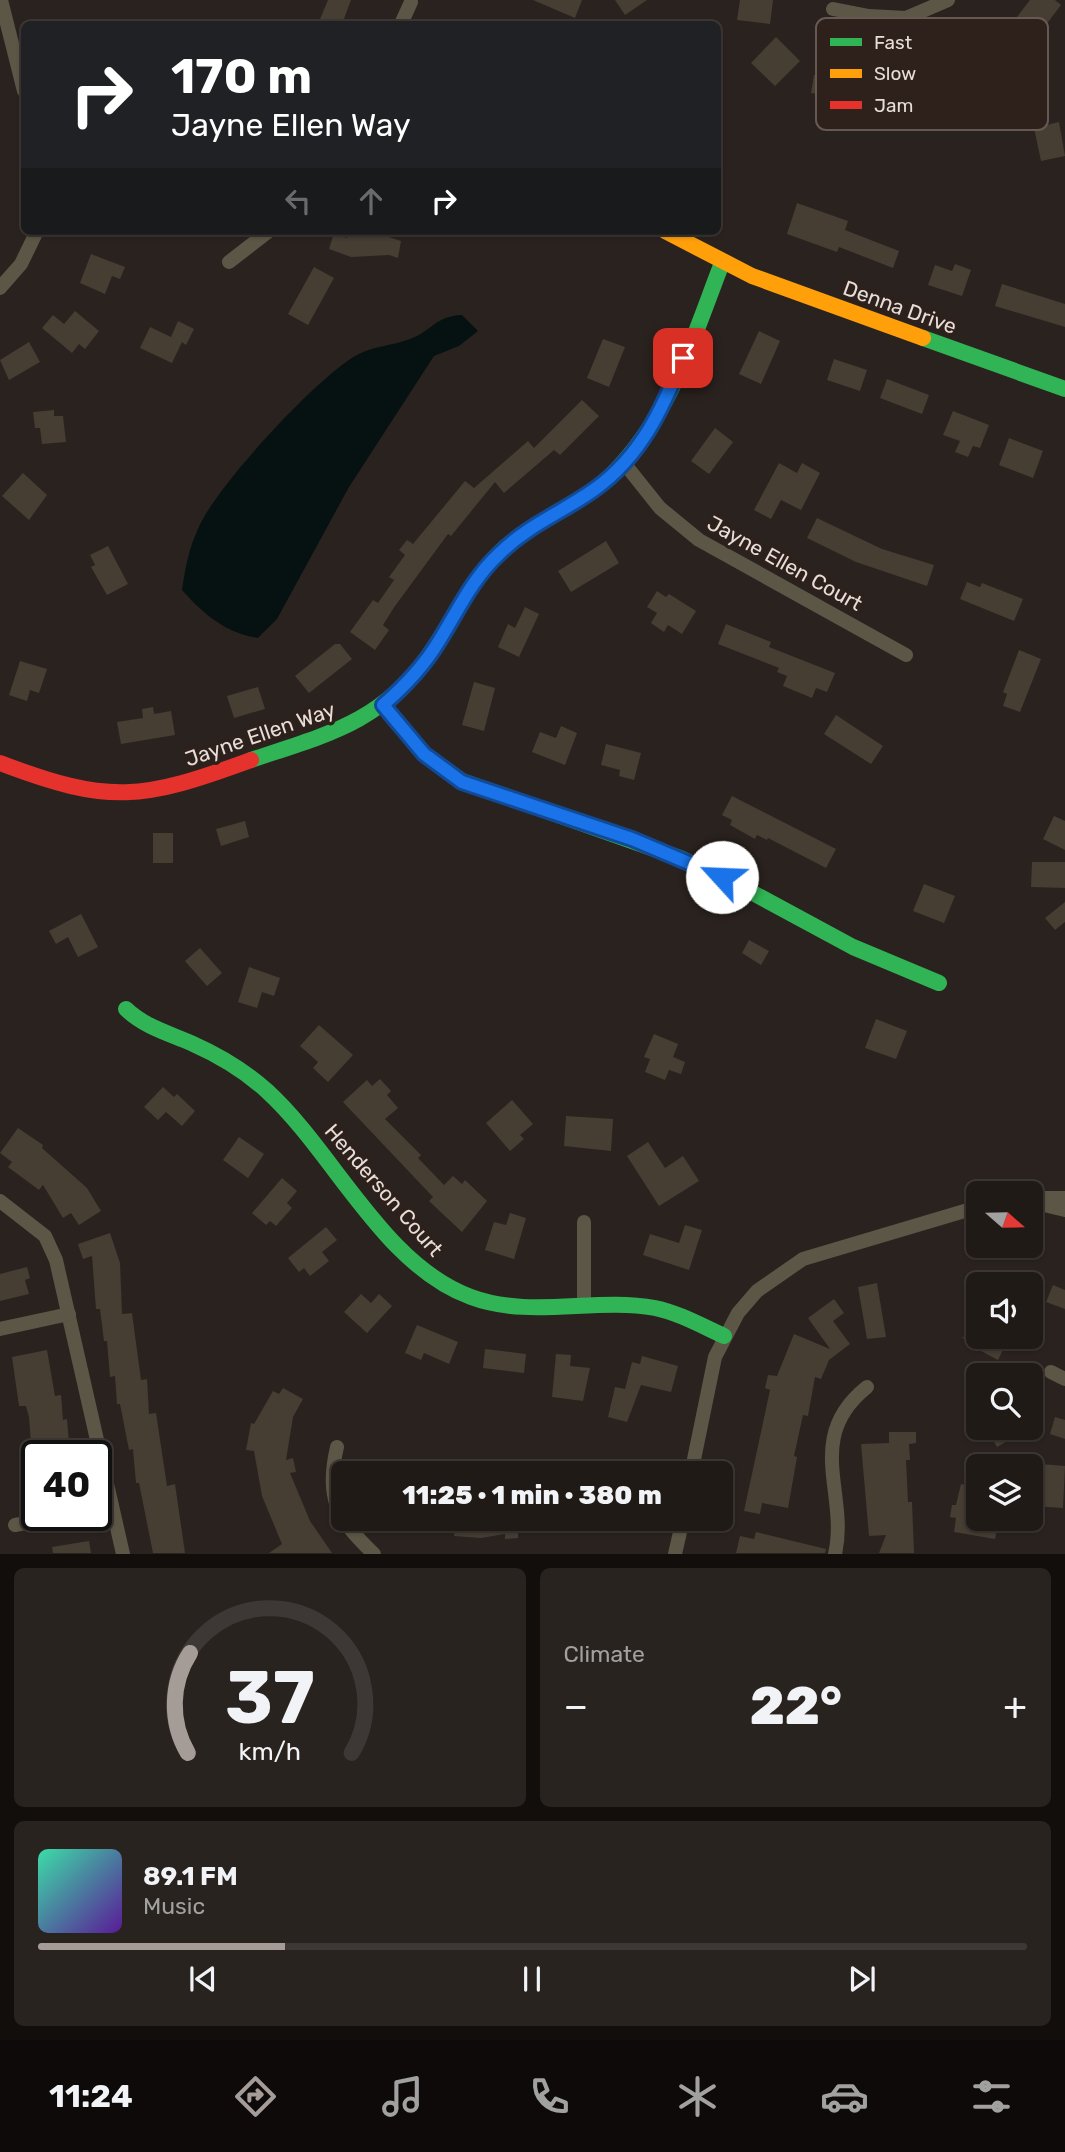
<!DOCTYPE html>
<meta charset="utf-8">
<style>
:root{--surface:#201a16;--page:#28231f;--text:#f1f3f6;--muted:#a2a1a1;--line:#3d3835;--accent:#a59c98}
body{margin:0;font-family:Rubik,sans-serif;background:var(--page);color:var(--text);height:100vh;display:flex;flex-direction:column;font-size:26px;white-space:nowrap}
*{box-sizing:border-box;margin:0}
p{font-size:23px;color:var(--muted)}
.icon{flex:none;width:38px;height:38px;fill:none;stroke:currentColor;stroke-width:2;stroke-linecap:round;stroke-linejoin:round}
.map{position:relative;height:1554px;overflow:hidden}
.side{display:flex;flex-direction:column;gap:14px;padding:14px;background:#120e0c;flex:1}
.side>*{flex:none}
.guide{position:absolute;left:21px;top:21px;width:700px;height:214px;border-radius:10px;box-shadow:0 2px 5px #0004,0 0 0 2px var(--line);background:#202124;color:#fff;overflow:hidden}
.needle{width:46px;rotate:110deg}
.controls{position:absolute;left:966px;top:1181px;display:grid;gap:14px}
.controls a{display:grid;place-items:center;width:77px;height:77px;border-radius:10px;background:var(--surface);box-shadow:0 2px 5px #0004,0 0 0 2px var(--line);font-size:35px}
.speed{position:absolute;left:21px;top:1440px;display:flex;gap:14px;font-size:35px;font-weight:700;text-align:center}
.speed>*{display:grid;place-content:center;width:91px;height:91px;border-radius:50%;background:var(--surface);box-shadow:0 2px 5px #0004,0 0 0 2px var(--line);line-height:1}
.speed .limit{border:4px solid #111;border-radius:10px;background:#fff;color:#111}
.pin{position:absolute;display:grid;place-items:center;width:60px;height:60px;color:#fff;margin:-30px;border-radius:14px;box-shadow:0 4px 10px #0006}
.me{position:absolute;width:77px;margin:-38px;rotate:295deg;stroke-linejoin:round;filter:drop-shadow(0 0 5px #0008)}
.turn{display:flex;align-items:center;gap:24px;height:147px;padding:0 35px;font-size:32px}
.turn .icon{width:91px;height:91px;stroke-width:2.5}
.turn b{display:block;font-size:49px;line-height:60px}
.lanes{display:flex;align-items:center;height:66px;padding:0 35px;background:#0003;justify-content:center;gap:35px;direction:ltr}
.lanes .off{opacity:.35}
.big{font-size:52px;font-weight:800;line-height:1.1}
.side .widget{flex:1;display:flex;flex-direction:column;justify-content:center;gap:10px;min-width:0;padding:0 24px;border-radius:10px;background:var(--page)}
.side .dial{align-items:center;gap:0}
.dial svg{height:182px;overflow:visible;fill:none;stroke:var(--line);stroke-width:7;stroke-linecap:round;text-anchor:middle}
.dial text{fill:var(--text);stroke:none}
.song{display:flex;align-items:center;gap:21px}
.cover{width:84px;height:84px;border-radius:10px;background:linear-gradient(135deg,hsl(160 70% 55%),hsl(270 70% 35%))}
.played{height:7px;border-radius:4px;background:linear-gradient(90deg,var(--accent) 25%,var(--line) 25%)}
.keys{display:flex;justify-content:space-around;direction:ltr}
.heat{display:flex;justify-content:space-between;align-items:center;font-size:38px;direction:ltr}
.side .tiles{flex:1;display:grid;gap:14px;grid-template-columns:1fr 1fr}
.widget:last-child{grid-column:span 2}
.trip{position:absolute;left:331px;top:1461px;width:402px;height:70px;border-radius:10px;background:var(--surface);box-shadow:0 2px 5px #0004,0 0 0 2px var(--line);font-weight:800;line-height:70px;text-align:center}
.dock{display:flex;height:112px;justify-content:space-around;align-items:center;background:#0d0a09;color:var(--muted)}
.dock .icon{width:49px;height:49px}
.dock .selected{color:var(--accent)}
.dock b{font-size:32px;color:var(--text)}
.map>svg:first-child{display:block}
.water{fill:#061212}
.building{fill:#463d33}
.lines{fill:none;stroke-linecap:round;stroke-linejoin:round}
.street{stroke:#5b5645;stroke-width:14}
.fast{stroke:#30b455;stroke-width:16}
.slow{stroke:#ff9f0a;stroke-width:16}
.jam{stroke:#e5322d;stroke-width:16}
.route-casing{stroke:#114b97;stroke-width:18}
.route{stroke:#1a73e8;stroke-width:12}
.labels{text-anchor:middle;dominant-baseline:central;stroke-width:7;stroke-linejoin:round;paint-order:stroke}
.street-label{font-size:21px;fill:#e7ded9;stroke:#2e201a}
.key{fill:#2e201a;stroke:#665953;stroke-width:2}
.key-label{font-size:19px;fill:#e7ded9}
</style>
<div class="map">
<svg width="1065" height="1554" viewBox="0 0 1065 1554">
<rect width="100%" height="100%" fill="#2a221e"/>
<path class="water" d="M462 315 478 331 459 346 434 356 349 487 277 619 258 638C226 633 203 614 182 590 185 569 189 548 198 529 215 487 316 379 355 356 372 346 392 346 410 339 432 331 435 316 462 315Z"/>
<g class="building">
<path d="M328 0H351L342 24H318Z"/>
<path d="M533 0H582L575 18Z"/>
<path d="M615 0H647L625 15Z"/>
<path d="M740 0H773L770 24 737 20Z"/>
<path d="M1030 0H1055L1061 5 1039 34 1017 17Z"/>
<path d="M776 37 800 61 775 86 751 63Z"/>
<path d="M827 72 849 75 845 98 811 93 814 75 826 77Z"/>
<path d="M1059 122 1065 156 1041 161 1034 128Z"/>
<path d="M797 203 848 221 845 230 899 251 893 268 839 247 837 252 787 234Z"/>
<path d="M374 232 401 241 398 258 389 255 351 257 329 249 334 233 347 238 348 233Z"/>
<path d="M91 254 125 267 120 279 112 276 105 294 80 283Z"/>
<path d="M955 264 971 270 962 296 928 285 935 265 952 271Z"/>
<path d="M314 267 334 278 308 325 288 314Z"/>
<path d="M1002 284 1065 304V327L995 306Z"/>
<path d="M75 311 99 331 85 349 79 344 72 353 42 328 53 315 64 324Z"/>
<path d="M178 321 194 329 186 345 182 342 172 363 140 348 150 327 171 337Z"/>
<path d="M759 331 780 341 761 384 739 374Z"/>
<path d="M603 339 625 347 609 387 587 378Z"/>
<path d="M29 342 40 362 9 380 0 360Z"/>
<path d="M834 359 867 370 860 391 827 380Z"/>
<path d="M887 379 929 395 922 414 880 398Z"/>
<path d="M582 400 599 416 560 455 554 450 504 493 495 482 451 536 448 534 395 606 383 625 389 630 375 650 350 632 373 600 378 603 394 580 389 577 405 555 399 550 407 540 413 544 465 481 474 488 528 441 534 448Z"/>
<path d="M54 410V416H63L66 442 42 444 40 428H35L33 412Z"/>
<path d="M953 411 989 425 980 448 973 446 968 457 955 452 960 441 943 435Z"/>
<path d="M715 428 733 442 709 474 691 461Z"/>
<path d="M1009 438 1043 451 1033 478 999 465Z"/>
<path d="M779 463 797 473 802 463 820 473 801 510 781 500 771 519 754 510Z"/>
<path d="M23 473 47 495 29 520 2 496Z"/>
<path d="M817 518 882 549 934 565 927 586 856 562 807 538Z"/>
<path d="M606 541 619 563 571 592 558 571Z"/>
<path d="M108 546 128 584 107 595 91 567 95 565 90 555Z"/>
<path d="M967 582 980 587 982 583 1023 599 1014 621 960 599Z"/>
<path d="M657 591 666 597 669 594 696 611 682 634 668 625 664 632 651 623 657 613 647 607Z"/>
<path d="M525 607 539 614 519 657 498 647 508 624 515 628Z"/>
<path d="M726 624 771 642 769 647 835 673 827 692 816 688 812 698 783 686 787 676 777 672 779 668 718 644Z"/>
<path d="M335 644H340L352 659 309 693 295 676Z"/>
<path d="M1019 650 1041 659 1020 712 1003 706 1007 694 1003 692Z"/>
<path d="M20 661 47 669 39 693 30 690 27 701 9 695Z"/>
<path d="M474 682 495 688 484 731 462 725Z"/>
<path d="M258 687 265 709 234 718 227 696Z"/>
<path d="M153 707 154 714 171 711 175 735 121 744 117 722 143 718 142 709Z"/>
<path d="M836 715 883 746 871 764 824 734Z"/>
<path d="M561 726 577 733 565 765 532 752 540 732 556 738Z"/>
<path d="M606 744 641 753 634 780 619 776 620 770 601 765Z"/>
<path d="M732 796 836 849 826 868 768 838 767 840 757 835 755 839 730 825 732 820 722 815Z"/>
<path d="M1054 816 1065 821V850L1043 839Z"/>
<path d="M245 821 249 837 221 846 216 829Z"/>
<rect x="153" y="833" width="20" height="30"/>
<path d="M1032 862H1065V888L1031 887Z"/>
<path d="M924 884 955 896 944 923 913 911Z"/>
<path d="M1065 902V922L1055 930 1045 918Z"/>
<path d="M81 914 98 947 78 957 68 937 56 944 49 931Z"/>
<path d="M749 940 769 951 761 965 742 953Z"/>
<path d="M200 948 222 973 207 986 185 961Z"/>
<path d="M249 967 280 978 274 996 262 992 257 1008 238 1002Z"/>
<path d="M876 1019 907 1031 896 1059 865 1048Z"/>
<path d="M319 1025 353 1055 328 1082 313 1068 318 1062 300 1046Z"/>
<path d="M654 1034 678 1044 673 1057 685 1062 681 1074 669 1070 665 1080 645 1072 650 1059 644 1057Z"/>
<path d="M380 1079 391 1091 387 1095 398 1108 385 1119 421 1155 418 1158 444 1185 453 1176 462 1184 465 1180 487 1201 462 1232 429 1201 433 1197 343 1102 367 1080 372 1086Z"/>
<path d="M163 1087 174 1097 177 1094 195 1111 182 1126 166 1112 158 1120 144 1107Z"/>
<path d="M512 1100 533 1124 520 1135 524 1139 510 1151 486 1123Z"/>
<path d="M566 1116 613 1119 611 1151 564 1146Z"/>
<path d="M18 1128 43 1145 42 1148 87 1188 101 1211 79 1225 71 1213 63 1218 43 1185 39 1190 8 1167 12 1162 0 1153Z"/>
<path d="M239 1137 264 1154 248 1178 223 1160Z"/>
<path d="M648 1142 665 1168 683 1156 699 1181 659 1206 627 1156Z"/>
<path d="M282 1178 297 1191 287 1203 292 1208 276 1226 270 1221 266 1225 252 1213Z"/>
<path d="M510 1213 526 1218 514 1259 485 1250 494 1222 506 1225Z"/>
<path d="M685 1225 702 1230 689 1270 643 1255 650 1234 679 1243Z"/>
<path d="M326 1227 337 1240 322 1252 329 1261 310 1276 304 1268 299 1272 288 1258Z"/>
<path d="M110 1233 120 1263 122 1314 132 1313 141 1380 147 1379 149 1414 156 1413 167 1486 175 1484 185 1553H153L139 1483H136L133 1449 129 1450 120 1404H117L115 1376 110 1377 107 1341H104L100 1309H96L92 1256 83 1259 78 1244Z"/>
<path d="M27 1267 30 1278 25 1280 29 1294 0 1301V1274Z"/>
<path d="M877 1283 886 1337 867 1339 858 1287Z"/>
<path d="M1053 1285 1065 1290V1309L1046 1302Z"/>
<path d="M361 1294 371 1303 379 1294 392 1306 367 1333 344 1312Z"/>
<path d="M834 1299 844 1313 833 1321 850 1344 829 1360 821 1379 815 1377 808 1416 803 1415 794 1456 797 1457 788 1508 762 1503 760 1514 744 1511 770 1390 765 1388 768 1375 777 1376 794 1334 830 1349 808 1318Z"/>
<path d="M417 1325 458 1342 449 1364 424 1353 421 1360 405 1353Z"/>
<path d="M961 1337H1009L998 1360 981 1351 983 1347Z"/>
<path d="M485 1349 526 1354 524 1373 483 1368Z"/>
<path d="M47 1350 55 1396 61 1395 63 1420 67 1419 70 1456H32L29 1417 26 1406H19L12 1357Z"/>
<path d="M556 1354 571 1355 570 1366 590 1368 583 1401 552 1397Z"/>
<path d="M642 1356 678 1366 671 1392 641 1385 627 1422 608 1417 615 1387 625 1389 632 1362 640 1364Z"/>
<path d="M283 1388 303 1399 293 1417 286 1460 293 1458 296 1472 290 1473 310 1521 332 1553H269L282 1544 262 1496 254 1451 246 1450 251 1423 254 1424 273 1391 279 1394Z"/>
<path d="M1055 1417 1065 1420V1439L1050 1434Z"/>
<path d="M986 1428H1030L997 1447Z"/>
<path d="M889 1432H916V1443L909 1444 910 1460H906L908 1502H912L914 1553H879L886 1535 869 1536 861 1444 889 1443Z"/>
<path d="M974 1453 978 1454V1519H999L995 1539 954 1532 956 1518 950 1517 952 1505H956L961 1484 966 1485Z"/>
<path d="M390 1459 416 1474H382Z"/>
<path d="M1037 1459 1040 1464 1065 1466 1063 1508 1033 1506 1036 1477H1031V1463L1037 1464Z"/>
<path d="M455 1519H557L558 1528 518 1531V1538L505 1539V1534L481 1538 454 1536Z"/>
<path d="M756 1532 826 1549 825 1553H736L740 1536 754 1539Z"/>
<path d="M89 1541 91 1553H53L52 1547Z"/>
</g>
<g class="lines">
<g class="street">
<path d="M1 0 24 91"/>
<path d="M833 9 869 16 906 18 948 0"/>
<path d="M401 24 411 2"/>
<path d="M229 262 269 231"/>
<path d="M0 288 21 264 37 231"/>
<path d="M624 463 660 508 699 540 906 655"/>
<path d="M1035 1198H1065"/>
<path d="M0 1201 45 1236 56 1260 123 1554"/>
<path d="M1031 1202 1065 1210"/>
<path d="M584 1222V1306"/>
<path d="M0 1329 69 1314"/>
<path d="M1051 1372 1065 1379"/>
<path d="M337 1447C325 1498 337 1519 374 1554"/>
<path d="M691 1474 715 1357 738 1313 757 1291 803 1259 978 1207"/>
<path d="M96 1509 112 1506"/>
<path d="M15 1525 64 1516"/>
<path d="M675 1554 683 1519"/>
<path d="M835 1554C849 1494 803 1438 867 1387"/>
</g>
<g class="fast">
<path d="M923 338 1065 389"/>
<path d="M383 705 424 754 462 781 680 858 738 885 853 947 939 983"/>
<path d="M251 760C325 735 381 723 429 655 452 622 469 584 497 555 526 525 566 512 598 487 666 430 691 343 722 263"/>
<path d="M126 1009C145 1027 168 1033 191 1043 218 1055 245 1071 267 1091 334 1152 383 1265 471 1297 530 1319 595 1297 655 1308 679 1313 702 1326 724 1336"/>
</g>
<path class="slow" d="M665 231 752 276 923 338"/>
<path class="jam" d="M0 763C110 805 142 800 251 760"/>
</g>
<g class="lines">
<g class="route-casing">
<path id="route" d="M683 358C663 408 641 456 595 489 563 512 528 525 499 554 472 579 458 611 439 641 424 666 405 686 383 705L424 754 462 782 632 839 722 877"/>
</g>
<use href="#route" class="route"/>
</g>
<g class="labels">
<g class="street-label">
<text transform="translate(900 307) rotate(20)">Denna Drive</text>
<text transform="translate(785 563) rotate(29)">Jayne Ellen Court</text>
<text transform="translate(260 734) rotate(-19)">Jayne Ellen Way</text>
<text transform="translate(384 1190) rotate(49)">Henderson Court</text>
</g>
</g>
<rect x="816" y="18" width="232" height="112" rx="10" class="key"/>
<rect x="830" y="38" width="32" height="8" fill="#30b455"/>
<rect x="830" y="69" width="32" height="9" fill="#ff9f0a"/>
<rect x="830" y="101" width="32" height="8" fill="#e5322d"/>
<g class="key-label">
<text x="874" y="49">Fast</text>
<text x="874" y="80">Slow</text>
<text x="874" y="112">Jam</text>
</g>
</svg>
<div class="controls">
<a><svg class="needle" viewBox="-14 -14 28 28"><path d="M0-13l5 13h-10z" fill="#e53935"/><path d="M0 13l5-13h-10z" fill="#a2a1a1"/></svg></a>
<a><svg class="icon" aria-label="sound" viewBox="0 0 24 24"><path d="M4 9h4l5-4v14l-5-4H4zM17 9q2 3 0 6"/></svg></a>
<a><svg class="icon" aria-label="search" viewBox="0 0 24 24"><circle cx="10" cy="10" r="6"/><path d="M15 15l6 6"/></svg></a>
<a><svg class="icon" aria-label="layers" viewBox="0 0 24 24"><path d="M12 4l9 5-9 5-9-5zM3 14l9 5 9-5"/></svg></a>
</div>
<div class="speed"><div class="limit">40</div></div>
<div class="pin" style="left:683px;top:358px;background:#d93025"><svg class="icon" aria-label="arrive" viewBox="0 0 24 24"><path d="M6 21V4h12l-3 4 3 4H6"/></svg></div>
<svg class="me" style="left:722px;top:877px" viewBox="-20 -20 40 40"><circle r="19" fill="#fff"/><path d="M0-13L10 11 0 6-10 11z" fill="#1a73e8"/></svg>
<div class="trip">11:25 · 1 min · 380 m</div>
<div class="guide">
<div class="turn"><svg class="icon" aria-label="right" viewBox="0 0 24 24"><path d="M7 20v-9h11M14 6l5 5-5 5"/></svg><div><b>170 m</b>Jayne Ellen Way</div></div>
<div class="lanes"><svg class="icon off" aria-label="left" viewBox="0 0 24 24"><path d="M17 20v-9H6M10 6l-5 5 5 5"/></svg><svg class="icon off" aria-label="ahead" viewBox="0 0 24 24"><path d="M12 20V5M6 11l6-6 6 6"/></svg><svg class="icon" aria-label="right" viewBox="0 0 24 24"><path d="M7 20v-9h11M14 6l5 5-5 5"/></svg></div>
</div>
</div>
<section class="side">
<div class="tiles">
<div class="widget dial"><svg viewBox="0 0 100 80">
<path d="M14 69A42 42 0 1 1 86 69"/>
<path d="M14 69A42 42 0 0 1 15 25" stroke="#a59c98"/>
<text x="50" y="56" font-size="32" font-weight="700">37</text>
<text x="50" y="72" font-size="11">km/h</text>
</svg></div>
<div class="widget"><p>Climate</p>
<div class="heat"><a>−</a><b class="big">22°</b><a>+</a></div>
</div>
<div class="widget">
<div class="song"><i class="cover"></i><div><b>89.1 FM</b><p>Music</p></div></div>
<div class="played"></div>
<div class="keys"><svg class="icon" aria-label="previous" viewBox="0 0 24 24"><path d="M18 5L8 12l10 7zM5 5v14"/></svg><svg class="icon" aria-label="pause" viewBox="0 0 24 24"><path d="M8 5v14M16 5v14"/></svg><svg class="icon" aria-label="next" viewBox="0 0 24 24"><path d="M6 5l10 7-10 7zM19 5v14"/></svg></div>
</div>
</div>
</section>
<nav class="dock">
<b>11:24</b>
<svg class="icon selected" aria-label="directions" viewBox="0 0 24 24"><path d="M12 3l9 9-9 9-9-9zM9 14v-3h6M13 9l2 2-2 2"/></svg>
<svg class="icon" aria-label="music" viewBox="0 0 24 24"><path d="M9 18V5l10-2v13"/><circle cx="6" cy="18" r="3"/><circle cx="16" cy="16" r="3"/></svg>
<svg class="icon" aria-label="phone" viewBox="0 0 24 24"><path d="M5 4h4l2 5-3 2q2 4 5 5l2-3 5 2v4C11 20 4 13 5 4z"/></svg>
<svg class="icon" aria-label="climate" viewBox="0 0 24 24"><path d="M12 3v18M4 7l16 10M4 17L20 7"/></svg>
<svg class="icon" aria-label="car" viewBox="0 0 24 24"><path d="M5 17H2v-5l4-1 3-4h7l3 4 3 1v5h-3M9 17h6M6 11h13"/><circle cx="7" cy="17" r="2"/><circle cx="17" cy="17" r="2"/></svg>
<svg class="icon" aria-label="filters" viewBox="0 0 24 24"><path d="M4 7h16M4 17h16"/><circle cx="9" cy="7" r="2"/><circle cx="15" cy="17" r="2"/></svg>
</nav>
